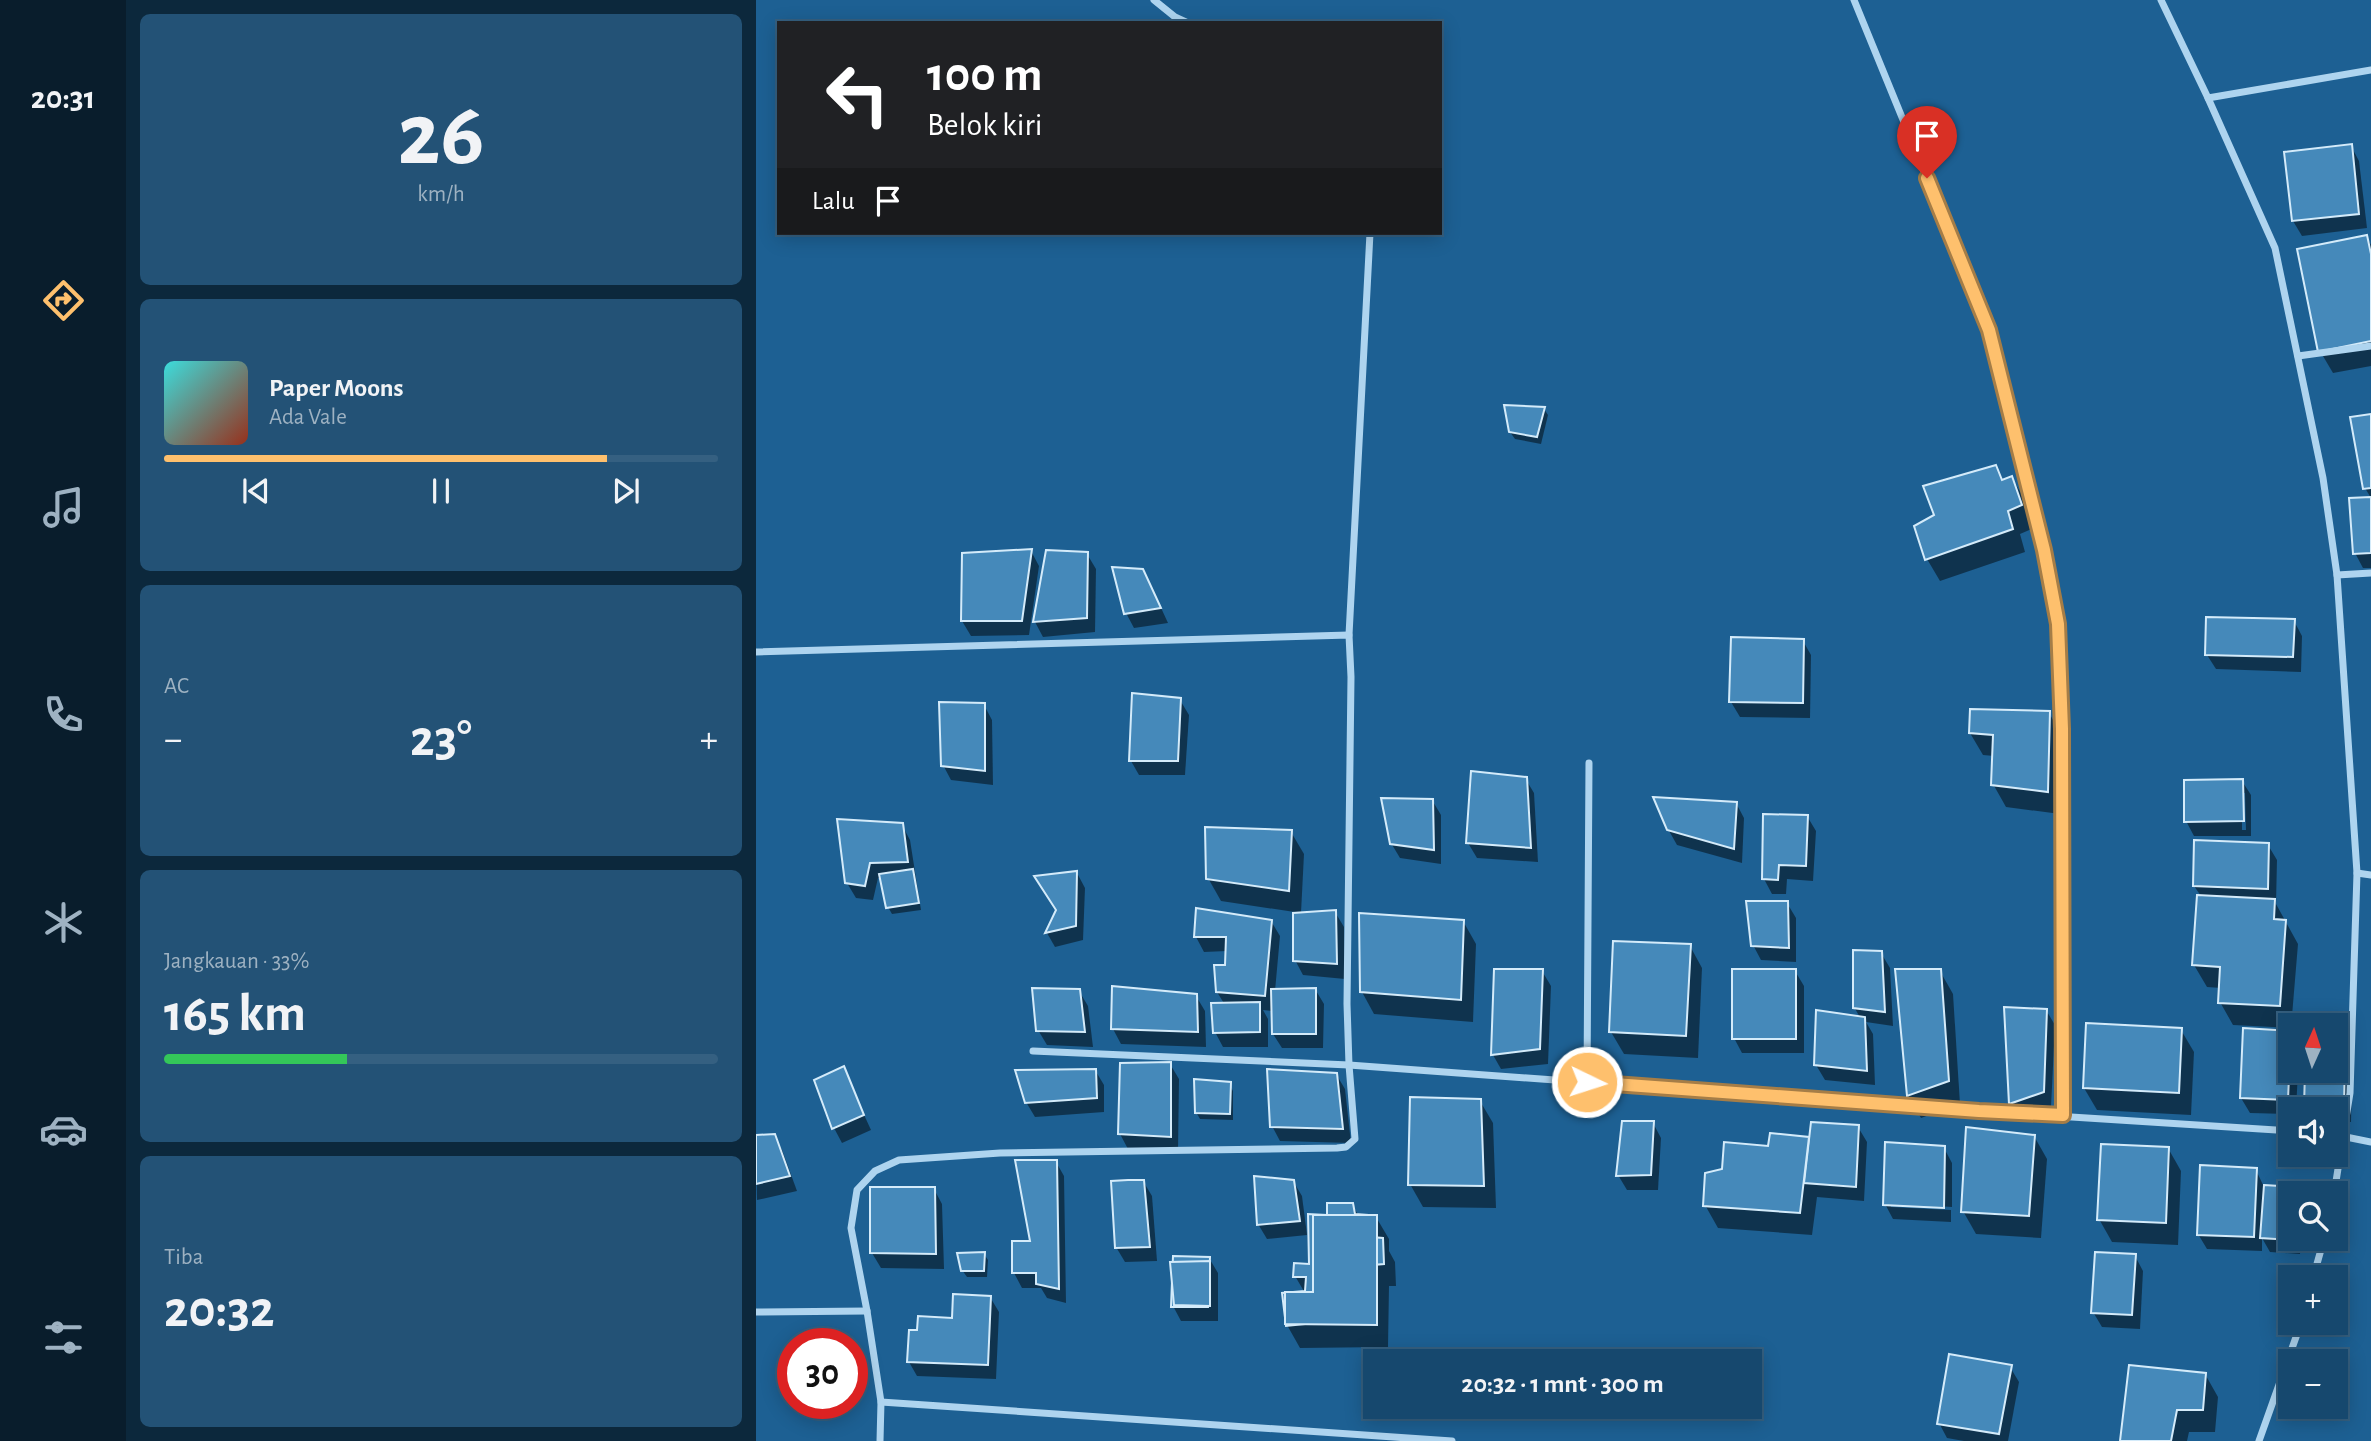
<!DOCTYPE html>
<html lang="id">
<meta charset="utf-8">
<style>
:root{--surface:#16486e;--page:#235276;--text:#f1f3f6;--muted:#9eb2c2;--line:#356081;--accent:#fec06d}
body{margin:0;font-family:"Alegreya Sans",sans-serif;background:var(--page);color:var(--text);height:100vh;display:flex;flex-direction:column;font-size:26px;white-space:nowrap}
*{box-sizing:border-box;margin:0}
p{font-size:23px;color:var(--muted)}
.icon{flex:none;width:38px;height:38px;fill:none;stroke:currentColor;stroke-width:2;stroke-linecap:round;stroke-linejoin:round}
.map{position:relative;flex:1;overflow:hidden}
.sheet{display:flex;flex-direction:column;gap:14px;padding:14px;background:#0c283c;width:630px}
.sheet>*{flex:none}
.guide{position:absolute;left:21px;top:21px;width:665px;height:214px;border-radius:0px;box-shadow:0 4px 18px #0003,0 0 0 2px var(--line);background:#202124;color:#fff;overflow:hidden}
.needle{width:46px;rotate:3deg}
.controls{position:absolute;left:1522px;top:1013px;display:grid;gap:14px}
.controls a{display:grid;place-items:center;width:70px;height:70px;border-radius:0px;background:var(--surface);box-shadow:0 4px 18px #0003,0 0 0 2px var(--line);font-size:35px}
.speed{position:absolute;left:21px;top:1328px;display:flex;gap:14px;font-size:35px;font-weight:700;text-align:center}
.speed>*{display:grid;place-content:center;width:91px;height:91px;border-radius:50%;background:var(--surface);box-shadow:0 4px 18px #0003,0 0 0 2px var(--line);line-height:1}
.speed .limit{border:10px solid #d22;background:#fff;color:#111}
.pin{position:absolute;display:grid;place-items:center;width:60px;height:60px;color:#fff;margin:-72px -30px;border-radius:50% 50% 50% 0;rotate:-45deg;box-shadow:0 0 7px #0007}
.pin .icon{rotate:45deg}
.me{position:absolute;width:77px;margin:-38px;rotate:94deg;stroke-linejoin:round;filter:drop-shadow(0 0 5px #0008)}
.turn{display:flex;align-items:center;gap:24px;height:147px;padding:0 35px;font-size:32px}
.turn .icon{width:91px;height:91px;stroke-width:2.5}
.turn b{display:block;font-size:49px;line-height:60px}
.then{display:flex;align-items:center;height:66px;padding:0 35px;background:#0003;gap:14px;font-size:26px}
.big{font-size:52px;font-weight:700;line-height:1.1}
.sheet .tile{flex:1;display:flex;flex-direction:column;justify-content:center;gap:10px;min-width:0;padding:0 24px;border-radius:10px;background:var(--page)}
.sheet .dial{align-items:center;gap:0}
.dial b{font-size:91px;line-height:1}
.song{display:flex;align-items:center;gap:21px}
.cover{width:84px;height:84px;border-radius:10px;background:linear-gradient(135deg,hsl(180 70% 55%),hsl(10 70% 35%))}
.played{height:7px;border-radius:4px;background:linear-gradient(90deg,var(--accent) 80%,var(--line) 80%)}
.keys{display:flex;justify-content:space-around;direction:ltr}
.heat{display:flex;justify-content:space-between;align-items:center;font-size:38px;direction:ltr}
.charge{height:10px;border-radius:5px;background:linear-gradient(90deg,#34c759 33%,var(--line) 0)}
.trip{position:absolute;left:607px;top:1349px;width:399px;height:70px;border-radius:0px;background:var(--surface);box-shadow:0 4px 18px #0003,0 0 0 2px var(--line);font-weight:700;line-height:70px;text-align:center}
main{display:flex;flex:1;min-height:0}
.tabs{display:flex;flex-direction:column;width:126px;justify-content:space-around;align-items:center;background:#091d2c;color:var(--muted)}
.tabs .icon{width:49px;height:49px}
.tabs .active{color:var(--accent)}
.tabs b{font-size:32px;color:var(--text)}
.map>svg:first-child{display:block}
.shadow{fill:#0007;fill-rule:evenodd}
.building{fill:#4589ba;stroke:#d4ebfa;stroke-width:2}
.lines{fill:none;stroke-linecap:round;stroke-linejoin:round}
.minor{stroke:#aed4ef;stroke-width:7}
.route-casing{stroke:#a57d47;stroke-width:18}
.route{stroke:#fec06d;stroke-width:12}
</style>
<main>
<nav class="tabs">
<b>20:31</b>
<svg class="icon active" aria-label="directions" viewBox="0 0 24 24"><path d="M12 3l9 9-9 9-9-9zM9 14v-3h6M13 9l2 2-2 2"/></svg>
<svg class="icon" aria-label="music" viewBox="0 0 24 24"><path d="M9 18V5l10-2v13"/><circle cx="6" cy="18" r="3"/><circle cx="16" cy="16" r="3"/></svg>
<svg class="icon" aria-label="phone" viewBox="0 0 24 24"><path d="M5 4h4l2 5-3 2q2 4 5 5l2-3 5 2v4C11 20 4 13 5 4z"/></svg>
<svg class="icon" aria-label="climate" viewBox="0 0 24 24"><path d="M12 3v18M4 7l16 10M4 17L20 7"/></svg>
<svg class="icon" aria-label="car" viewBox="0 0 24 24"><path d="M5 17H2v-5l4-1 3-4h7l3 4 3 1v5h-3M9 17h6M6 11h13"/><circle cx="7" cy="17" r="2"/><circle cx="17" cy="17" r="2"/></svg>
<svg class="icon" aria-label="filters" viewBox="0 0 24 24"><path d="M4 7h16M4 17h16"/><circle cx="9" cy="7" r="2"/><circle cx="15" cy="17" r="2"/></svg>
</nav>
<section class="sheet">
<div class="tile dial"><b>26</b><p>km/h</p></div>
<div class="tile">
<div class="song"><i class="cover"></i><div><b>Paper Moons</b><p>Ada Vale</p></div></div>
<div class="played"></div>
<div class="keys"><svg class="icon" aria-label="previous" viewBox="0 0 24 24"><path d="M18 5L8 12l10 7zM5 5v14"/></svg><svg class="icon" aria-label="pause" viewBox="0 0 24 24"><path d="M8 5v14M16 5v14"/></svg><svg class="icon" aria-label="next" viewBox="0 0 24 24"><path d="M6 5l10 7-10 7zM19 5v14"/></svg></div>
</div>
<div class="tile"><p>AC</p>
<div class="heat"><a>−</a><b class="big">23°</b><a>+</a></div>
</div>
<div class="tile"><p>Jangkauan · 33%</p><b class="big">165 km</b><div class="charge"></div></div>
<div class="tile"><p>Tiba</p><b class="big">20:32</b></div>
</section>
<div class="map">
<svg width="1615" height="1441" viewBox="0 0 1615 1441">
<rect width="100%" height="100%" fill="#1d6093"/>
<g class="shadow">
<path d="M1595 146 1603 161 1611 228 1546 236 1537 221Z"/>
<path d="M1610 236 1615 245V366L1577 373 1564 351Z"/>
<path d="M788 409 792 415 785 444 759 439 754 432Z"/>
<path d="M1615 415V498L1609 488Z"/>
<path d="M1239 467 1247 482 1256 478 1269 500 1278 528 1264 534 1269 552 1184 581 1171 559 1181 515Z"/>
<path d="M1615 499V568H1607L1599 553Z"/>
<path d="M275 551 283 566 273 635 215 636 206 621Z"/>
<path d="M292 552 331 554 340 569 339 632 287 637 279 622Z"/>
<path d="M386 571 395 586 412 623 378 628 370 613Z"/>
<path d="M1538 621 1546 636 1545 672 1460 669 1451 655Z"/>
<path d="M1047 641 1055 655 1054 718 984 717 975 702Z"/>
<path d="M424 700 433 715 429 775H383L375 761Z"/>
<path d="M228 705 236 720 237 785 195 780 187 765Z"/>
<path d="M1293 713 1306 735 1304 814 1250 807 1237 784 1238 756 1227 755 1214 733Z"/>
<path d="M769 778 778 793 782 862 721 858 712 843Z"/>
<path d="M1486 781 1495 795V836H1438L1430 821ZM1486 793H1489L1490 830H1486Z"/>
<path d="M676 800 685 815V864L644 858 635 843Z"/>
<path d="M980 803 988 818 986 863 921 845 912 829Z"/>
<path d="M1051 816 1060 831 1057 881 1031 879 1030 894H1016L1008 879Z"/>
<path d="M146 825 154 840 165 910 136 914 132 907 125 878H122L117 900 100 898 91 883Z"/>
<path d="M535 832 548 854 545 913 465 901 452 878Z"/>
<path d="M1512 845 1521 860 1520 904 1542 944 1535 1028 1477 1025 1464 1002 1465 988 1451 987 1438 965 1445 896 1438 886Z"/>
<path d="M321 873 329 888 327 940 299 947 291 933Z"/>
<path d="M1031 903 1040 918V962L1005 960 997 945Z"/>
<path d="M579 912 588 927 589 979 547 975 539 960Z"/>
<path d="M515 921 524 936 519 991 559 989 568 1004 567 1048H526L517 1034V1011L507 1010 512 1019V1047H467L459 1032 469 1005 461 992 470 967 471 951 448 952 440 937Z"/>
<path d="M707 921 720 944 717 1022 618 1014 606 992Z"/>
<path d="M934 946 946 968 942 1058 868 1054 855 1032Z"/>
<path d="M1125 953 1134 968 1137 1026 1110 1022 1117 1034 1119 1085 1069 1080 1060 1065 1105 1019 1098 1007Z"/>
<path d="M739 970 786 971 795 986 792 1064 745 1069 737 1055Z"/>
<path d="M1039 971 1048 986V1053H986L978 1038Z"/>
<path d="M1184 971 1197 994 1204 1104 1165 1118 1152 1095Z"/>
<path d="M323 991 332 1006 337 1047 291 1045 282 1030Z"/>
<path d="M440 996 449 1011 450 1047 365 1044 357 1029Z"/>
<path d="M1290 1010 1299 1025 1295 1107 1264 1118 1255 1103Z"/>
<path d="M1425 1030 1438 1052 1435 1115 1341 1110 1328 1088Z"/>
<path d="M1535 1033V1071H1542L1540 1110H1535V1114L1494 1113 1485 1098Z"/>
<path d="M1588 1058 1596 1073 1595 1122 1580 1121V1110H1552L1550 1106 1551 1071H1580Z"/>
<path d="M414 1064 423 1079 422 1151 372 1149 364 1134Z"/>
<path d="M87 1069 115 1130 86 1143 78 1128 60 1081Z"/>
<path d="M339 1070 348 1085V1112L279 1117 270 1102Z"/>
<path d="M580 1074 589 1089 595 1143 524 1141 516 1126Z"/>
<path d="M473 1084 477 1091V1120L444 1119 440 1112Z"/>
<path d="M724 1101 737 1123 740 1208 667 1207 654 1184Z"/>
<path d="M897 1123 905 1138 902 1190H871L862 1175Z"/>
<path d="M1102 1127 1111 1142 1108 1201 1061 1197 1056 1235 962 1228 949 1205 968 1170 1014 1148 1015 1135 1055 1139Z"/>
<path d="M18 1135 26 1150 41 1191 1 1200 0 1137Z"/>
<path d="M1278 1136 1291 1159 1285 1238 1220 1234 1207 1211Z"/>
<path d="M1188 1148 1196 1163V1207L1135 1203V1207L1195 1210V1222L1137 1219 1129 1204Z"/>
<path d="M1412 1148 1425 1171 1422 1245 1356 1242 1343 1219Z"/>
<path d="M300 1162 308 1176 310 1303 291 1298 285 1288H266L258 1273 276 1242Z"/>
<path d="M1500 1170 1508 1187 1539 1189 1542 1194H1535V1239H1545L1544 1254 1514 1252 1506 1238V1251L1451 1249 1442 1234Z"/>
<path d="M387 1181 396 1196 401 1261 369 1262 360 1247Z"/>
<path d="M537 1181 546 1196 551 1235 511 1239 502 1224Z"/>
<path d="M178 1189 186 1204 188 1269 125 1268 116 1253Z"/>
<path d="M596 1205 603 1216 620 1217 633 1239V1251L639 1262 640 1286H633L632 1347 544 1348 531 1325 549 1293 539 1276 555 1266 573 1216Z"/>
<path d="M228 1254 232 1260 231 1277H211L206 1270Z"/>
<path d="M1379 1256 1387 1271 1384 1329 1346 1327 1337 1312Z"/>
<path d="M453 1258 462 1273V1321H425L417 1306 415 1263Z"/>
<path d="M234 1297 243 1312 240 1379 161 1376 153 1362 163 1332 198 1320Z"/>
<path d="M1254 1367 1263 1382 1252 1441H1208L1191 1438 1183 1423Z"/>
<path d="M1449 1374 1462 1397 1459 1432H1433L1431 1441H1366Z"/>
</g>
<g class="building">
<path d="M1596 144 1603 214 1536 221 1528 152Z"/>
<path d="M1611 235 1615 254V341L1562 352 1541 249Z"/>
<path d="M748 405 789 407 781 437 753 432Z"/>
<path d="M1615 414V488L1607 489 1594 417Z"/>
<path d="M1240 465 1246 480 1256 476 1266 505 1252 511 1257 529 1169 560 1158 526 1178 515 1167 486Z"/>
<path d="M1615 497V553L1597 554 1593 498Z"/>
<path d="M276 549 266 621H205L206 553Z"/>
<path d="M290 550 332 552 331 618 277 622Z"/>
<path d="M356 567 387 569 405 608 368 614Z"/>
<path d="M1450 617 1539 619 1537 657 1449 655Z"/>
<path d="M975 637 1048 639 1047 703 973 702Z"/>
<path d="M376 693 425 698 422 761H373Z"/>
<path d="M183 702 229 703V771L185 766Z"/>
<path d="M1214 709 1294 711 1292 792 1235 785 1237 735 1213 733Z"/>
<path d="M715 771 771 777 775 848 710 843Z"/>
<path d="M1487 779 1488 821 1428 822V780Z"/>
<path d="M897 797 981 802 978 849 911 830Z"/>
<path d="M625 798 677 799 678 850 634 844Z"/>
<path d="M1007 814 1052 815 1050 866 1023 865 1022 880 1006 879Z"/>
<path d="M81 819 147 823 152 862 114 863 109 886 89 883Z"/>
<path d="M449 827 536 830 533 891 450 879Z"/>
<path d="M1438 840 1513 843 1512 889 1437 886Z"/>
<path d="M157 869 163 903 130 908 123 874Z"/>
<path d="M321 871 320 926 289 933 300 910 278 876Z"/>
<path d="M1441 895 1519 899 1518 919 1530 920 1524 1006 1462 1003 1464 967 1436 965Z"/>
<path d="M990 901H1032L1033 948 995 946Z"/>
<path d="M440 908 516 920 509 996 460 992 458 965H469L470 937H438Z"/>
<path d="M580 910 581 964 537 961V913Z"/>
<path d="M603 913 708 920 705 1000 604 992Z"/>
<path d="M857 941 935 944 930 1036 853 1032Z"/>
<path d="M1097 950 1126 951 1129 1012 1097 1008Z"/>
<path d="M738 969H787L784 1049 735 1055Z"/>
<rect x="976" y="969" width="64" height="70"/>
<path d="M1139 969H1185L1193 1081 1151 1096Z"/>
<path d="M356 986 441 994 442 1032 355 1029Z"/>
<path d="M276 988 324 989 329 1032 280 1031Z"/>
<path d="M560 988V1034H516L515 989Z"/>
<path d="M504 1002V1032L457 1033 455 1003Z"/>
<path d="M1248 1007 1291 1009 1288 1092 1253 1104Z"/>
<path d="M1060 1010 1109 1017 1111 1071 1058 1065Z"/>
<path d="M1554 1020 1570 1021V1026H1554Z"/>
<path d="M1330 1023 1426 1028 1423 1093 1327 1088Z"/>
<path d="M1487 1028 1535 1031 1532 1100 1484 1098Z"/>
<path d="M1580 1056H1589L1588 1107H1548L1549 1071H1580Z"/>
<path d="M415 1062V1137L362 1134 364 1063Z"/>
<path d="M88 1066 108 1115 76 1129 58 1080Z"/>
<path d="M340 1069 341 1098 269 1103 259 1070Z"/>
<path d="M511 1069 581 1073 587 1129 514 1127Z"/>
<path d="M438 1079 475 1082 474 1114 439 1113Z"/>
<path d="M654 1097 725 1099 728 1186 652 1185Z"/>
<path d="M866 1121H898L895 1175 860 1176Z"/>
<path d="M1055 1122 1103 1125 1100 1187 1048 1183Z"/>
<path d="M1210 1127 1279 1135 1273 1216 1205 1212Z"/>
<path d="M1014 1133 1053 1137 1044 1213 947 1206 949 1173 966 1169 968 1142 1012 1146Z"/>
<path d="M19 1134 34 1176 0 1184V1135Z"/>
<path d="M1129 1142 1189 1146 1188 1208 1127 1205Z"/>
<path d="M1345 1144 1413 1147 1410 1223 1341 1220Z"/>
<path d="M259 1160H301L303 1289 280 1284V1273H256V1241H274Z"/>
<path d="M1444 1165 1501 1168 1498 1237 1441 1235Z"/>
<path d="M498 1176 538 1180 544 1221 501 1225Z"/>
<path d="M372 1180H388L394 1247 359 1248 355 1181Z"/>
<path d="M1508 1185 1540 1187V1194H1535V1239L1537 1240 1504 1238Z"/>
<path d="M114 1187H179L180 1254 114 1253Z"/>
<path d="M571 1203H597L599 1214 612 1215 615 1237 627 1238 628 1264 617 1265 619 1317 530 1326 526 1293 549 1291 550 1277H537L538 1263 553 1264 552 1214 571 1215Z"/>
<path d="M557 1215H621V1325L529 1324V1292H557Z"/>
<path d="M229 1252 228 1271H205L201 1253Z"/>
<path d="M1339 1252 1380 1254 1376 1315 1335 1313Z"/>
<path d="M417 1256 454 1257 452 1307H415Z"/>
<path d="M454 1261V1306L418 1305 414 1262Z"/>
<path d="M197 1294 235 1296 232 1365 151 1362 153 1330H161L162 1316 196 1318Z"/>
<path d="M1193 1354 1256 1365 1243 1434 1181 1424Z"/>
<path d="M1373 1365 1450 1373 1447 1410H1421L1415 1441H1364Z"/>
</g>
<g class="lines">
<g class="minor">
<path d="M398 0 419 17 432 23"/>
<path d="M1098 0 1233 330 1297 590 1302 623 1306 729 1307 1115"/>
<path d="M1405 0 1452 98 1519 248 1567 478 1581 575 1601 873 1594 1093 1578 1194"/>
<path d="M1452 98 1615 70"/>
<path d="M1542 356 1615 346"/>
<path d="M1581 575 1615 573"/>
<path d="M593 635 614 233"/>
<path d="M0 652 593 635 595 677 591 1004 593 1065 599 1139 590 1147 581 1148 244 1153 143 1160 119 1171 101 1190 95 1228 111 1311 125 1402 124 1441"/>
<path d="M1601 873 1615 875"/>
<path d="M277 1051 593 1065 1223 1111 1535 1131"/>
<path d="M831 1082 833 763"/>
<path d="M1580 1135 1615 1142"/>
<path d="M1557 1278 1568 1239"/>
<path d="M0 1312 111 1311"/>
<path d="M125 1402 696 1441"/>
<path d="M1503 1441 1545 1323"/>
</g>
</g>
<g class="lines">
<g class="route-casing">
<path id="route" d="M831 1082 1223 1111 1307 1115 1306 729 1302 624 1288 550 1233 330 1171 178"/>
</g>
<use href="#route" class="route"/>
</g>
</svg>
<div class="controls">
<a><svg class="needle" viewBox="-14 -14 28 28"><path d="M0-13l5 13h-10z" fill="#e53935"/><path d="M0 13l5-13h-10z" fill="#9eb2c2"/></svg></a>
<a><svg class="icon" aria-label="sound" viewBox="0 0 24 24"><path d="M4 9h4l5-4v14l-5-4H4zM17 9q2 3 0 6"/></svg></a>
<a><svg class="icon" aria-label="search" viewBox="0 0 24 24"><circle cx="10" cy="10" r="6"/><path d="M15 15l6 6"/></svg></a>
<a>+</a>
<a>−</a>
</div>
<div class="speed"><div class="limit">30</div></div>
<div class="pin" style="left:1171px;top:178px;background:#d93025"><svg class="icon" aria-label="arrive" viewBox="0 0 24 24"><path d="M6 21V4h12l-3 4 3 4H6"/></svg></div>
<svg class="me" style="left:831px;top:1082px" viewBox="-20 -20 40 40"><circle r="17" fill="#fec06d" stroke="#fff" stroke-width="3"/><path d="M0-11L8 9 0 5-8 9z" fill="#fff"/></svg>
<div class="trip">20:32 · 1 mnt · 300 m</div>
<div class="guide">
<div class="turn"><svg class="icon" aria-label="left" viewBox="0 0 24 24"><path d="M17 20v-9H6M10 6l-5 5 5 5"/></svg><div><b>100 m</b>Belok kiri</div></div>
<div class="then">Lalu<svg class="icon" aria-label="arrive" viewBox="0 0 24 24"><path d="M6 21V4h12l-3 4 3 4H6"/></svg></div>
</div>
</div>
</main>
